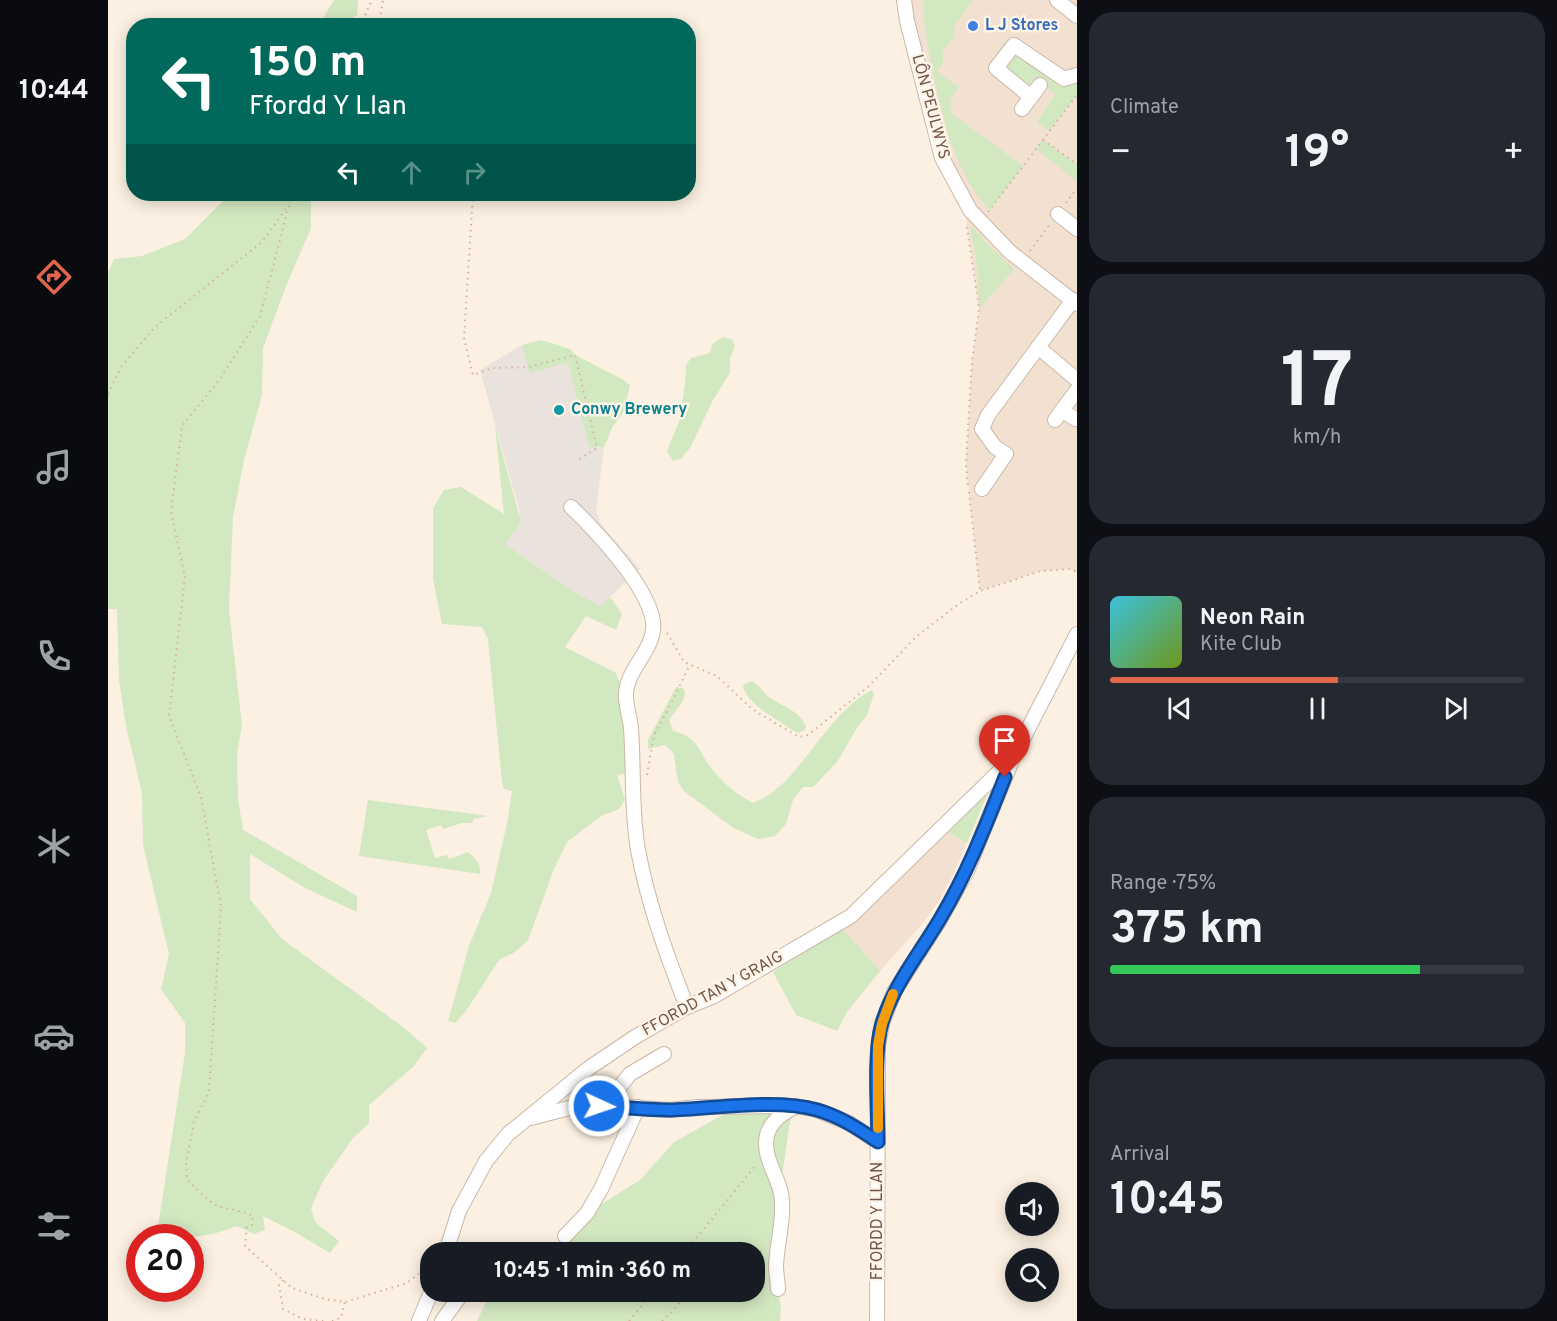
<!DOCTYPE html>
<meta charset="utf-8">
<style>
:root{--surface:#171b24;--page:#242831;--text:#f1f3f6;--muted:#9ea1a6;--line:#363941;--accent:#e1664a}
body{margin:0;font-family:Overpass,sans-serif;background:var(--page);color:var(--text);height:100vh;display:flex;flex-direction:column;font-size:22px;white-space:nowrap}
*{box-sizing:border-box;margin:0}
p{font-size:20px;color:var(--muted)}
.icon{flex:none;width:33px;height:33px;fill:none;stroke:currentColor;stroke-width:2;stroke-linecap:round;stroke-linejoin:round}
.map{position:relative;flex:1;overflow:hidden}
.details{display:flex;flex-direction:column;gap:12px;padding:12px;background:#0d0f14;width:480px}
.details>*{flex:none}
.top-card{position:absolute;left:18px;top:18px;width:570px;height:183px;border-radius:24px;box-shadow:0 3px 15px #0003;background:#00695c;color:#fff;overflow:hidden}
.tools{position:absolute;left:897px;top:1182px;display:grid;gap:12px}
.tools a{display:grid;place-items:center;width:54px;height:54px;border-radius:50%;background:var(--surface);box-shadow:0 3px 15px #0003;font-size:30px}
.speed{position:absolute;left:18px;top:1224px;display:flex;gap:12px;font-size:30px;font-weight:700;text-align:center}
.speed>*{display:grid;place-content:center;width:78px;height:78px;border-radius:50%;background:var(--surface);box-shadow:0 3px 15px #0003;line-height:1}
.speed .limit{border:9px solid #d22;background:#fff;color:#111}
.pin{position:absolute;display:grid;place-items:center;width:51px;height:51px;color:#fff;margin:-62px -26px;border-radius:50% 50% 50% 0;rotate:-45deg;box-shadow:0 0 6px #0007}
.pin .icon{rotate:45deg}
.me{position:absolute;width:66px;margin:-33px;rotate:93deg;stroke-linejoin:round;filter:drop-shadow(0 0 4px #0008)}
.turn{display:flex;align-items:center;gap:21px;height:126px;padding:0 24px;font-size:27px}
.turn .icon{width:78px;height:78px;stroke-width:2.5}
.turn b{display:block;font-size:42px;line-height:51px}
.lanes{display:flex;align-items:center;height:57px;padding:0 24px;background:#0003;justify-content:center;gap:30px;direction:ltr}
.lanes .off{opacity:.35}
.big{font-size:45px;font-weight:700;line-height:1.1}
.details .widget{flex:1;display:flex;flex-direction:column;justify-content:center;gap:9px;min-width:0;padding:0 21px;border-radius:24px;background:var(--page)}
.details .dial{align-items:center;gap:0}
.dial b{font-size:78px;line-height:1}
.song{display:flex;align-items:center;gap:18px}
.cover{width:72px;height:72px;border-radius:9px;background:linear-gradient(135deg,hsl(190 70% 55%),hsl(80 70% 35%))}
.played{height:6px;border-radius:3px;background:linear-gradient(90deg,var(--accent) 55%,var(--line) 55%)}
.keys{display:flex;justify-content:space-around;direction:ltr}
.heat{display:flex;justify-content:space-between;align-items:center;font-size:33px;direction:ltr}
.charge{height:9px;border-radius:4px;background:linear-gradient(90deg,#34c759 75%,var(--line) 0)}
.trip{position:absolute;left:312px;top:1242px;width:345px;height:60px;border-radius:24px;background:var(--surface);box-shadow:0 3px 15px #0003;font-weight:700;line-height:60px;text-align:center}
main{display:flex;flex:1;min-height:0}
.tabs{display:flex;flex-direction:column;width:108px;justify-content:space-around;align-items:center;background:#090b0e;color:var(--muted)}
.tabs .icon{width:42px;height:42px}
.tabs .on{color:var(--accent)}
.tabs b{font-size:27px;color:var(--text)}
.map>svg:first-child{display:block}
.residential{fill:#f2e1d0}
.industrial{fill:#eae2dc}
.green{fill:#d2e8c0}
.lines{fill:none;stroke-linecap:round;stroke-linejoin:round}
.minor-casing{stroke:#cbb7a8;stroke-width:16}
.path{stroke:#d4b19d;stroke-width:2;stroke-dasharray:1.5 4.5;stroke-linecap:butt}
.minor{stroke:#fff;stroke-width:14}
.route-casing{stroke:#114b97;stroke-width:15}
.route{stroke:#1a73e8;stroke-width:10}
.slow{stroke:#f59e0b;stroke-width:10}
.shop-dot{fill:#3f7fe0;stroke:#fef4e7;stroke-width:2}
.culture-dot{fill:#0f9aa8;stroke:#fef4e7;stroke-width:2}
.labels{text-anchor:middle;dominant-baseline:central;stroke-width:5;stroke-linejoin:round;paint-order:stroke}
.shop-label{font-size:16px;font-weight:bold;fill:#366cbe;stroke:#fef4e7;text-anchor:start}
.street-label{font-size:16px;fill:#715649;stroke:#fef4e7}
.culture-label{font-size:16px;font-weight:bold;fill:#0d838f;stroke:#fef4e7;text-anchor:start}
</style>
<main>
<nav class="tabs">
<b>10:44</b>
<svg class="icon on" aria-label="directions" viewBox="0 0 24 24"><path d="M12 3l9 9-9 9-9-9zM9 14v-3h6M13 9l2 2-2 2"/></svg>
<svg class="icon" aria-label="music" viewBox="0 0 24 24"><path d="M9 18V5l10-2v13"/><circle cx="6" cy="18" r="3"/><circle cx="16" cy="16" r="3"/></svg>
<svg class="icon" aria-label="phone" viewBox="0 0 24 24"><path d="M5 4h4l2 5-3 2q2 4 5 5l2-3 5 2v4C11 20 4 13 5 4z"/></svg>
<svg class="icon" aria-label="climate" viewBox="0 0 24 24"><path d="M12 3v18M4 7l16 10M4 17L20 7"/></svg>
<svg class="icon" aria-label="car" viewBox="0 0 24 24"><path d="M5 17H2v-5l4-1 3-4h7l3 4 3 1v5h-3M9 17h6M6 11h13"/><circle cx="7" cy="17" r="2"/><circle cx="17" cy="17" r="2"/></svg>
<svg class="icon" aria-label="filters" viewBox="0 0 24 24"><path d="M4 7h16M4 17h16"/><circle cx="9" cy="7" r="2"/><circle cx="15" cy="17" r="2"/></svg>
</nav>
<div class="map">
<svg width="969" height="1321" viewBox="0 0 969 1321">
<rect width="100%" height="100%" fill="#fbf0e1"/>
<g class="residential">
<path d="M796 0H969V573L962 569 933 571 872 591 858 465 864 361 871 309 855 196 834 158Z"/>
<path d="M837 831 859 843 845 875 831 901 815 923 772 971 734 928Z"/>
</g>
<path class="industrial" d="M414 345 421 367 467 355 489 448 496 447 488 511 493 524 532 569 492 606 458 587 397 544 412 513 372 370Z"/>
<g class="green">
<path d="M226 0H250L249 15C235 25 221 26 204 25L214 20Z"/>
<path d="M816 0H865L847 24 846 37 835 51V62L829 72 851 87 842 99 844 114 915 166 882 210C865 194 853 167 844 146 836 124 811 18 816 0Z"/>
<path d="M909 55 917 57 969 82V95L941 131 929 122 947 94 930 80 923 86C913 84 903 76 900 66L903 59Z"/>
<path d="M935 140 969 164V181L928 149Z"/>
<path d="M122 194H203V228L178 286 155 348 154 395 136 460 125 517 121 609 134 725 129 753 130 799 135 830 249 896V912L197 888 142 854V899L174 939 295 1027 319 1048 305 1067 261 1105V1123L245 1138 215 1181 203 1208 207 1222 231 1241 222 1253 185 1231 155 1216 157 1230 146 1234 129 1226C97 1238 81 1241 50 1226L77 1053V1023L53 989 61 954 35 845 34 793 18 726 11 680 9 609H0V273L6 259 34 256 77 239Z"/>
<path d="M862 224 879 244 906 269 871 309 870 271Z"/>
<path d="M615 337 624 339 627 346 622 359V373L605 400 582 448 573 459 565 461 559 451 571 422 577 385 578 365 583 358 602 353 604 344Z"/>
<path d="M433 340 462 349 467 355 514 379 522 385 516 412 505 426 496 447H481L460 362 422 373 414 345Z"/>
<path d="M387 426 413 522 397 544 458 587 492 606 502 597 514 614 508 630 478 616 457 647 508 673 518 697 525 772 509 775 517 800 511 809 493 816 459 842 446 869 420 940 407 952 391 960 358 1011 347 1023 340 1021 361 946 383 893 400 819 404 791 396 789 394 782 380 639 374 627 334 624 325 578V508L336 490 353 487 396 514Z"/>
<path d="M644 681C653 686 654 692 661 697 673 706 693 711 698 727L696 731 689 733C674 722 637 704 635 685Z"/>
<path d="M568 687 575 688 577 693 575 701 561 720 565 731C591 737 589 750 604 769 615 783 629 795 645 803 692 786 716 714 764 690L766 694 759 715 750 726 729 762 705 787H695L685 800 678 824 667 836 650 839 624 827 576 791 570 782 566 754 557 745 540 749V740Z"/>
<path d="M875 793 879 795 859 843 837 831Z"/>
<path d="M260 800 380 816 366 819 364 823H354L335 829 333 825 318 830 327 858 339 855 341 859 360 852C368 859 373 863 372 874L251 856Z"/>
<path d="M734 928 772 971 739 1012 729 1031 688 1015 665 972Z"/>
<path d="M688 1106 682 1121 672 1191 670 1289 673 1307 672 1321H369L383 1292H646V1252H444L479 1213 532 1180 566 1142 629 1107Z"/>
</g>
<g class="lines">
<g class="minor-casing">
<g id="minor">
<path d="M796 0 799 21 834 158 862 210 902 252 969 304"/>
<path d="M949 0 969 16"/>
<path d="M923 97 888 68 906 45 956 79 969 75"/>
<path d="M914 109 932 85"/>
<path d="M950 214 969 229"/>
<path d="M930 347 969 380"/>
<path d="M954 410 967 419"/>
<path d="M947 420 969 390"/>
<path d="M874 489 898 454 887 447 874 429 880 415 965 300"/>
<path d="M463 507C489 532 539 585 545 621 549 649 517 669 518 696 518 707 522 717 523 728 526 769 523 810 530 850 540 904 559 956 579 1007"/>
<path d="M496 1106 522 1074 556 1054"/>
<path d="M423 1118 461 1108 491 1105 560 1110 590 1107 688 1106 709 1110 741 1123 770 1142"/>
<path d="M457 1236 479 1213 493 1189 530 1107"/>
<path d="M338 1252 351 1211 378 1161 400 1134 481 1068 527 1037 579 1007 606 996 743 916 905 758"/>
<path d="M670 1289C670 1282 668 1274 668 1266 669 1242 677 1218 673 1193 669 1174 654 1156 659 1135 663 1121 674 1113 687 1107"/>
<path d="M311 1321 323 1292"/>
<path d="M334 1321 355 1292"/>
<path d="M769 1321 770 1046 774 1024 786 992 832 920 859 871 905 758 969 634"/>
</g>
</g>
<g class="path">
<path d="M252 26 264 0"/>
<path d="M271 26 275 0"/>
<path d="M935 140 969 164"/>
<path d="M184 194 152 316 112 379 74 426 63 512 77 577 61 716 93 797 113 907 101 1092 86 1122 78 1163 79 1179C87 1187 97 1199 108 1205 120 1210 134 1210 145 1216L144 1225 139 1227 137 1246 184 1288 217 1299 237 1302 299 1283 322 1264"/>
<path d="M365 194 356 338 365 375 384 368 420 367 467 355 489 448 470 460"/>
<path d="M958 203 969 188"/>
<path d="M880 212 969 95"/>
<path d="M859 227 871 309 864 361 858 465 860 487"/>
<path d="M922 251 942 224"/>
<path d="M0 394 13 367 47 327 154 242 180 206"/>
<path d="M861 492 872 591"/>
<path d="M559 633 576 662 609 676 644 709 691 737 700 735 760 687 809 636 852 603 872 591 933 571 962 569 969 572"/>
<path d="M539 775 546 735 566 698 582 664"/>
<path d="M577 1252 649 1164"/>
<path d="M646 1252 655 1251"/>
<path d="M175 1280 171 1285 175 1309 195 1319 216 1321"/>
<path d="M224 1321 233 1318 237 1302"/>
<path d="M521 1321 545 1292"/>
<path d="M554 1321 564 1312 580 1292"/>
</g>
<use href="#minor" class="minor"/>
</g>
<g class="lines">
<g class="route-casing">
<path id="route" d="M491 1106C514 1107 538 1110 561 1110 604 1109 668 1098 709 1110 731 1116 751 1129 770 1142 770 1109 765 1054 774 1023 786 984 812 953 832 919 859 874 878 825 897 777"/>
</g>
<use href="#route" class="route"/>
<path class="slow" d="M770 1128V1046L774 1024 785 994"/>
</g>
<circle class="shop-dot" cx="865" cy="26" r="6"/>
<circle class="culture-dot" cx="451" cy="410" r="6"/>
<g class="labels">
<g class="shop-label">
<text x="877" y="26">L J Stores</text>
</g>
<g class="street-label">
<text transform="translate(822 107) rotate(75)">LÔN PEULWYS</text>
<text transform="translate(605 994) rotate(-29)">FFORDD TAN Y GRAIG</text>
<text transform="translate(770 1221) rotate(-90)">FFORDD Y LLAN</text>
</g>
<g class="culture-label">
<text x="463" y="410">Conwy Brewery</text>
</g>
</g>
</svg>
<div class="tools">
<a><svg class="icon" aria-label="sound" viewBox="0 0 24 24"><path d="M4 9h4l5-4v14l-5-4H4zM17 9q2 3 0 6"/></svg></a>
<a><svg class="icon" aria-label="search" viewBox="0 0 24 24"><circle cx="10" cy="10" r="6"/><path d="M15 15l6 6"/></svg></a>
</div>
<div class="speed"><div class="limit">20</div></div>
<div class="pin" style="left:897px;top:777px;background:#d93025"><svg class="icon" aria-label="arrive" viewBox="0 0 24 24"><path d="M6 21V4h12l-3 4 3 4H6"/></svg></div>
<svg class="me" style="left:491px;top:1106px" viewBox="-20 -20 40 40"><circle r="17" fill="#1a73e8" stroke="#fff" stroke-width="3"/><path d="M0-11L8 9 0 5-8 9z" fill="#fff"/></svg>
<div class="trip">10:45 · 1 min · 360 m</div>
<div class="top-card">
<div class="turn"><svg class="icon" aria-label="left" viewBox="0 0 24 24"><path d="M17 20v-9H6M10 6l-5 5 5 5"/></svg><div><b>150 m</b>Ffordd Y Llan</div></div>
<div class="lanes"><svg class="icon" aria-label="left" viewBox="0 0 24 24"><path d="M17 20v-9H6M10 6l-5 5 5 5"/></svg><svg class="icon off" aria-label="ahead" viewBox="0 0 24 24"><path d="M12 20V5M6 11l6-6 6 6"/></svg><svg class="icon off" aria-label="right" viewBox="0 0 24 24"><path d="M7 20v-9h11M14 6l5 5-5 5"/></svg></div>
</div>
</div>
<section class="details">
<div class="widget"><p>Climate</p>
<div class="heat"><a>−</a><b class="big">19°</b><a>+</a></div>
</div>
<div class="widget dial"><b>17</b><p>km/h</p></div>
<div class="widget">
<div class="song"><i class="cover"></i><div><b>Neon Rain</b><p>Kite Club</p></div></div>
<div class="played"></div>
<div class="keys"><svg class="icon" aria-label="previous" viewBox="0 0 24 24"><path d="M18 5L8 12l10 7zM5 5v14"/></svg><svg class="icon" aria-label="pause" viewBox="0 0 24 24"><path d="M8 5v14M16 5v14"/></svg><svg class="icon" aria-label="next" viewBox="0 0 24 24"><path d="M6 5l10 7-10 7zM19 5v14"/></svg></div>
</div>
<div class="widget"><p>Range · 75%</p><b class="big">375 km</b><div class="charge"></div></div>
<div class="widget"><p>Arrival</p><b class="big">10:45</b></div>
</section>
</main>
